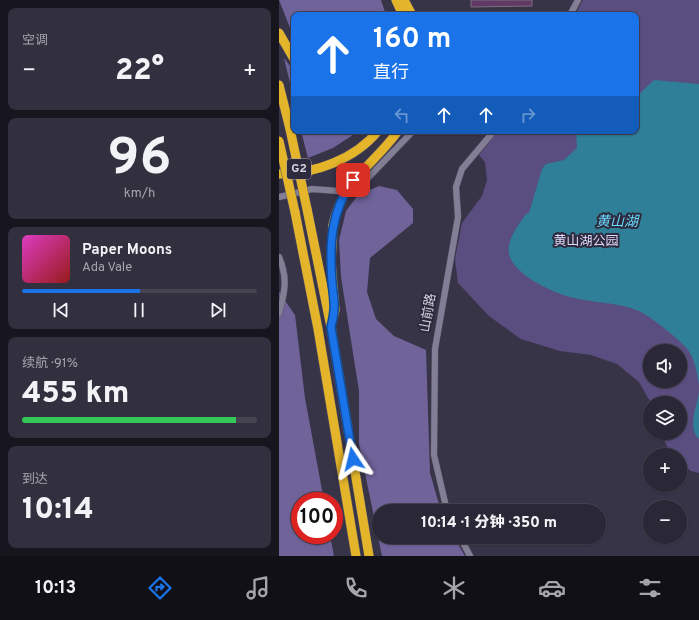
<!DOCTYPE html>
<html lang="zh">
<meta charset="utf-8">
<style>
:root{--surface:#2a2736;--page:#322f3e;--text:#f1f3f6;--muted:#a5a5ad;--line:#464451;--accent:#1a73e8}
body{margin:0;font-family:Overpass,"Noto Sans SC",sans-serif;background:var(--page);color:var(--text);height:100vh;display:flex;flex-direction:column;font-size:15px;white-space:nowrap}
*{box-sizing:border-box;margin:0}
p{font-size:13px;color:var(--muted)}
.icon{flex:none;width:22px;height:22px;fill:none;stroke:currentColor;stroke-width:2;stroke-linecap:round;stroke-linejoin:round}
.map{position:relative;flex:1;overflow:hidden}
.side{display:flex;flex-direction:column;gap:8px;padding:8px;background:#17151e;width:279px}
.side>*{flex:none}
.hud{position:absolute;left:12px;top:12px;width:348px;height:122px;border-radius:8px;box-shadow:0 1px 3px #0004,0 0 0 1px var(--line);background:#1a73e8;color:#fff;overflow:hidden}
.fabs{position:absolute;left:364px;top:344px;display:grid;gap:8px}
.fabs a{display:grid;place-items:center;width:44px;height:44px;border-radius:50%;background:var(--surface);box-shadow:0 1px 3px #0004,0 0 0 1px var(--line);font-size:20px}
.speed{position:absolute;left:12px;top:492px;display:flex;gap:8px;font-size:20px;font-weight:700;text-align:center}
.speed>*{display:grid;place-content:center;width:52px;height:52px;border-radius:50%;background:var(--surface);box-shadow:0 1px 3px #0004,0 0 0 1px var(--line);line-height:1}
.speed .limit{border:6px solid #d22;background:#fff;color:#111}
.pin{position:absolute;display:grid;place-items:center;width:34px;height:34px;color:#fff;margin:-17px;border-radius:8px;box-shadow:0 2px 6px #0006}
.me{position:absolute;width:44px;margin:-22px;rotate:350deg;stroke-linejoin:round;filter:drop-shadow(0 0 3px #0008)}
.turn{display:flex;align-items:center;gap:14px;height:84px;padding:0 16px;font-size:18px}
.turn .icon{width:52px;height:52px;stroke-width:2.5}
.turn b{display:block;font-size:28px;line-height:34px}
.lanes{display:flex;align-items:center;height:38px;padding:0 16px;background:#0003;justify-content:center;gap:20px;direction:ltr}
.lanes .off{opacity:.35}
.big{font-size:30px;font-weight:800;line-height:1.1}
.side .tile{flex:1;display:flex;flex-direction:column;justify-content:center;gap:6px;min-width:0;padding:0 14px;border-radius:8px;background:var(--page)}
.side .dial{align-items:center;gap:0}
.dial b{font-size:52px;line-height:1}
.song{display:flex;align-items:center;gap:12px}
.cover{width:48px;height:48px;border-radius:6px;background:linear-gradient(135deg,hsl(310 70% 55%),hsl(0 70% 35%))}
.played{height:4px;border-radius:2px;background:linear-gradient(90deg,var(--accent) 50%,var(--line) 50%)}
.keys{display:flex;justify-content:space-around;direction:ltr}
.heat{display:flex;justify-content:space-between;align-items:center;font-size:22px;direction:ltr}
.charge{height:6px;border-radius:3px;background:linear-gradient(90deg,#34c759 91%,var(--line) 0)}
.trip{position:absolute;left:93px;top:504px;width:234px;height:40px;border-radius:20px;background:var(--surface);box-shadow:0 1px 3px #0004,0 0 0 1px var(--line);font-weight:800;line-height:40px;text-align:center}
.dock{display:flex;height:64px;justify-content:space-around;align-items:center;background:#111016;color:var(--muted)}
.dock .icon{width:28px;height:28px}
.dock .current{color:var(--accent)}
.dock b{font-size:18px;color:var(--text)}
main{display:flex;flex:1;min-height:0}
.map>svg:first-child{display:block}
.green{fill:#5a4e81;fill-rule:evenodd}
.forest{fill:#6f639a}
.water{fill:#2e7f97}
.building{fill:#603965;stroke:#7f6e81}
.lines{fill:none;stroke-linecap:round;stroke-linejoin:round}
.minor-casing{stroke:#565363;stroke-width:7}
.highway-casing{stroke:#565363;stroke-width:10}
.minor{stroke:#827e95;stroke-width:6}
.highway{stroke:#e4b42a;stroke-width:9}
.highway-bridge-casing{stroke:#565363;stroke-width:10;stroke-linecap:butt}
.highway-bridge{stroke:#e4b42a;stroke-width:9}
.route-casing{stroke:#114b97;stroke-width:10}
.route{stroke:#1a73e8;stroke-width:7}
.labels{text-anchor:middle;dominant-baseline:central;stroke-width:4;stroke-linejoin:round;paint-order:stroke}
.shield{fill:#2e2a3d;stroke:#a3a0af;stroke-width:1}
.shield-label{font-size:12px;font-weight:bold;fill:#d5d3e0}
.park-label{font-size:13px;fill:#ded8fa;stroke:#2e2a3d}
.street-label{font-size:13px;fill:#d5d3e0;stroke:#2e2a3d}
.water-label{font-size:14px;font-style:italic;fill:#68dbff;stroke:#2e2a3d}
</style>
<main>
<section class="side">
<div class="tile"><p>空调</p>
<div class="heat"><a>−</a><b class="big">22°</b><a>+</a></div>
</div>
<div class="tile dial"><b>96</b><p>km/h</p></div>
<div class="tile">
<div class="song"><i class="cover"></i><div><b>Paper Moons</b><p>Ada Vale</p></div></div>
<div class="played"></div>
<div class="keys"><svg class="icon" aria-label="previous" viewBox="0 0 24 24"><path d="M18 5L8 12l10 7zM5 5v14"/></svg><svg class="icon" aria-label="pause" viewBox="0 0 24 24"><path d="M8 5v14M16 5v14"/></svg><svg class="icon" aria-label="next" viewBox="0 0 24 24"><path d="M6 5l10 7-10 7zM19 5v14"/></svg></div>
</div>
<div class="tile"><p>续航 · 91%</p><b class="big">455 km</b><div class="charge"></div></div>
<div class="tile"><p>到达</p><b class="big">10:14</b></div>
</section>
<div class="map">
<svg width="420" height="556" viewBox="0 0 420 556">
<rect width="100%" height="100%" fill="#383448"/>
<path class="green" d="M304 0H420V473L412 471 401 463V455H392L382 433H401V403H372L360 382 338 364 312 355 281 351 242 339 210 316 179 283 176 259 183 223 203 196 208 180 206 162 200 155 219 131H357V15H296ZM371 351H401V381H371Z"/>
<g class="forest">
<path d="M0 0H102L107 15H15V38Z"/>
<path d="M5 58 15 71V100Z"/>
<path d="M22 131H80L54 148 29 158Z"/>
<path d="M100 186 118 190 134 209V223L91 258 88 292 97 319 115 336 147 350 151 473 162 511H100V537H175L186 556H103L80 444V391L62 277 60 240 67 211 79 195Z"/>
<path d="M0 292 16 315 26 398 45 501H21V535H51L55 556H0Z"/>
</g>
<g class="water">
<path d="M375 80 420 84V385C415 352 411 349 385 328 377 322 370 316 360 311 339 302 314 303 291 297 272 292 225 271 230 246 232 234 240 224 247 214L250 213 263 169 267 164 285 160 298 148 297 131H357V97Z"/>
<path d="M420 392V439C408 427 418 407 420 392Z"/>
</g>
<path class="building" d="M192 0H253V6L192 7Z"/>
<g class="lines">
<g class="minor-casing">
<g id="minor">
<path d="M291 15 299 0"/>
<path d="M0 197 33 189 59 191 76 188 89 178 134 131"/>
<path d="M0 257C9 278 6 291 0 314"/>
<path d="M168 511 155 455 156 349 179 217 177 187 183 169 215 131"/>
<path d="M181 537 191 556"/>
</g>
</g>
<g class="highway-casing">
<g id="highway">
<path d="M117 0 124 15"/>
<path d="M125 0 133 15"/>
<path d="M0 33 15 59"/>
<path d="M0 85 11 129"/>
<path d="M0 174C36 174 76 159 99 131"/>
<path d="M28 209 52 327 90 556"/>
<path d="M16 212 39 329 77 556"/>
<path d="M52 325 56 310 52 262 54 225"/>
</g>
</g>
<use href="#minor" class="minor"/>
<use href="#highway" class="highway"/>
<g class="highway-bridge-casing">
<g id="highway-bridge">
<path d="M11 129 28 209"/>
<path d="M0 141 16 212"/>
<path d="M54 225C64 179 94 166 119 131"/>
</g>
</g>
<use href="#highway-bridge" class="highway-bridge"/>
</g>
<g class="lines">
<g class="route-casing">
<path id="route" d="M74 459 52 327C57 307 55 302 53 282 50 244 52 211 74 180"/>
</g>
<use href="#route" class="route"/>
</g>
<g class="labels">
<rect class="shield" x="8" y="159" width="24" height="20" rx="3"/>
<g class="shield-label">
<text x="20" y="169">G2</text>
</g>
<g class="park-label">
<text x="307" y="242">黄山湖公园</text>
</g>
<g class="street-label">
<text transform="translate(150 313) rotate(-80)">山前路</text>
</g>
<g class="water-label">
<text x="338" y="222">黄山湖</text>
</g>
</g>
</svg>
<div class="fabs">
<a><svg class="icon" aria-label="sound" viewBox="0 0 24 24"><path d="M4 9h4l5-4v14l-5-4H4zM17 9q2 3 0 6"/></svg></a>
<a><svg class="icon" aria-label="layers" viewBox="0 0 24 24"><path d="M12 4l9 5-9 5-9-5zM3 14l9 5 9-5"/></svg></a>
<a>+</a>
<a>−</a>
</div>
<div class="speed"><div class="limit">100</div></div>
<div class="pin" style="left:74px;top:180px;background:#d93025"><svg class="icon" aria-label="arrive" viewBox="0 0 24 24"><path d="M6 21V4h12l-3 4 3 4H6"/></svg></div>
<svg class="me" style="left:74px;top:459px" viewBox="-20 -20 40 40"><path d="M0-17L14 15 0 8-14 15z" fill="#1a73e8" stroke="#fff" stroke-width="4"/></svg>
<div class="trip">10:14 · 1 分钟 · 350 m</div>
<div class="hud">
<div class="turn"><svg class="icon" aria-label="ahead" viewBox="0 0 24 24"><path d="M12 20V5M6 11l6-6 6 6"/></svg><div><b>160 m</b>直行</div></div>
<div class="lanes"><svg class="icon off" aria-label="left" viewBox="0 0 24 24"><path d="M17 20v-9H6M10 6l-5 5 5 5"/></svg><svg class="icon" aria-label="ahead" viewBox="0 0 24 24"><path d="M12 20V5M6 11l6-6 6 6"/></svg><svg class="icon" aria-label="ahead" viewBox="0 0 24 24"><path d="M12 20V5M6 11l6-6 6 6"/></svg><svg class="icon off" aria-label="right" viewBox="0 0 24 24"><path d="M7 20v-9h11M14 6l5 5-5 5"/></svg></div>
</div>
</div>
</main>
<nav class="dock">
<b>10:13</b>
<svg class="icon current" aria-label="directions" viewBox="0 0 24 24"><path d="M12 3l9 9-9 9-9-9zM9 14v-3h6M13 9l2 2-2 2"/></svg>
<svg class="icon" aria-label="music" viewBox="0 0 24 24"><path d="M9 18V5l10-2v13"/><circle cx="6" cy="18" r="3"/><circle cx="16" cy="16" r="3"/></svg>
<svg class="icon" aria-label="phone" viewBox="0 0 24 24"><path d="M5 4h4l2 5-3 2q2 4 5 5l2-3 5 2v4C11 20 4 13 5 4z"/></svg>
<svg class="icon" aria-label="climate" viewBox="0 0 24 24"><path d="M12 3v18M4 7l16 10M4 17L20 7"/></svg>
<svg class="icon" aria-label="car" viewBox="0 0 24 24"><path d="M5 17H2v-5l4-1 3-4h7l3 4 3 1v5h-3M9 17h6M6 11h13"/><circle cx="7" cy="17" r="2"/><circle cx="17" cy="17" r="2"/></svg>
<svg class="icon" aria-label="filters" viewBox="0 0 24 24"><path d="M4 7h16M4 17h16"/><circle cx="9" cy="7" r="2"/><circle cx="15" cy="17" r="2"/></svg>
</nav>
